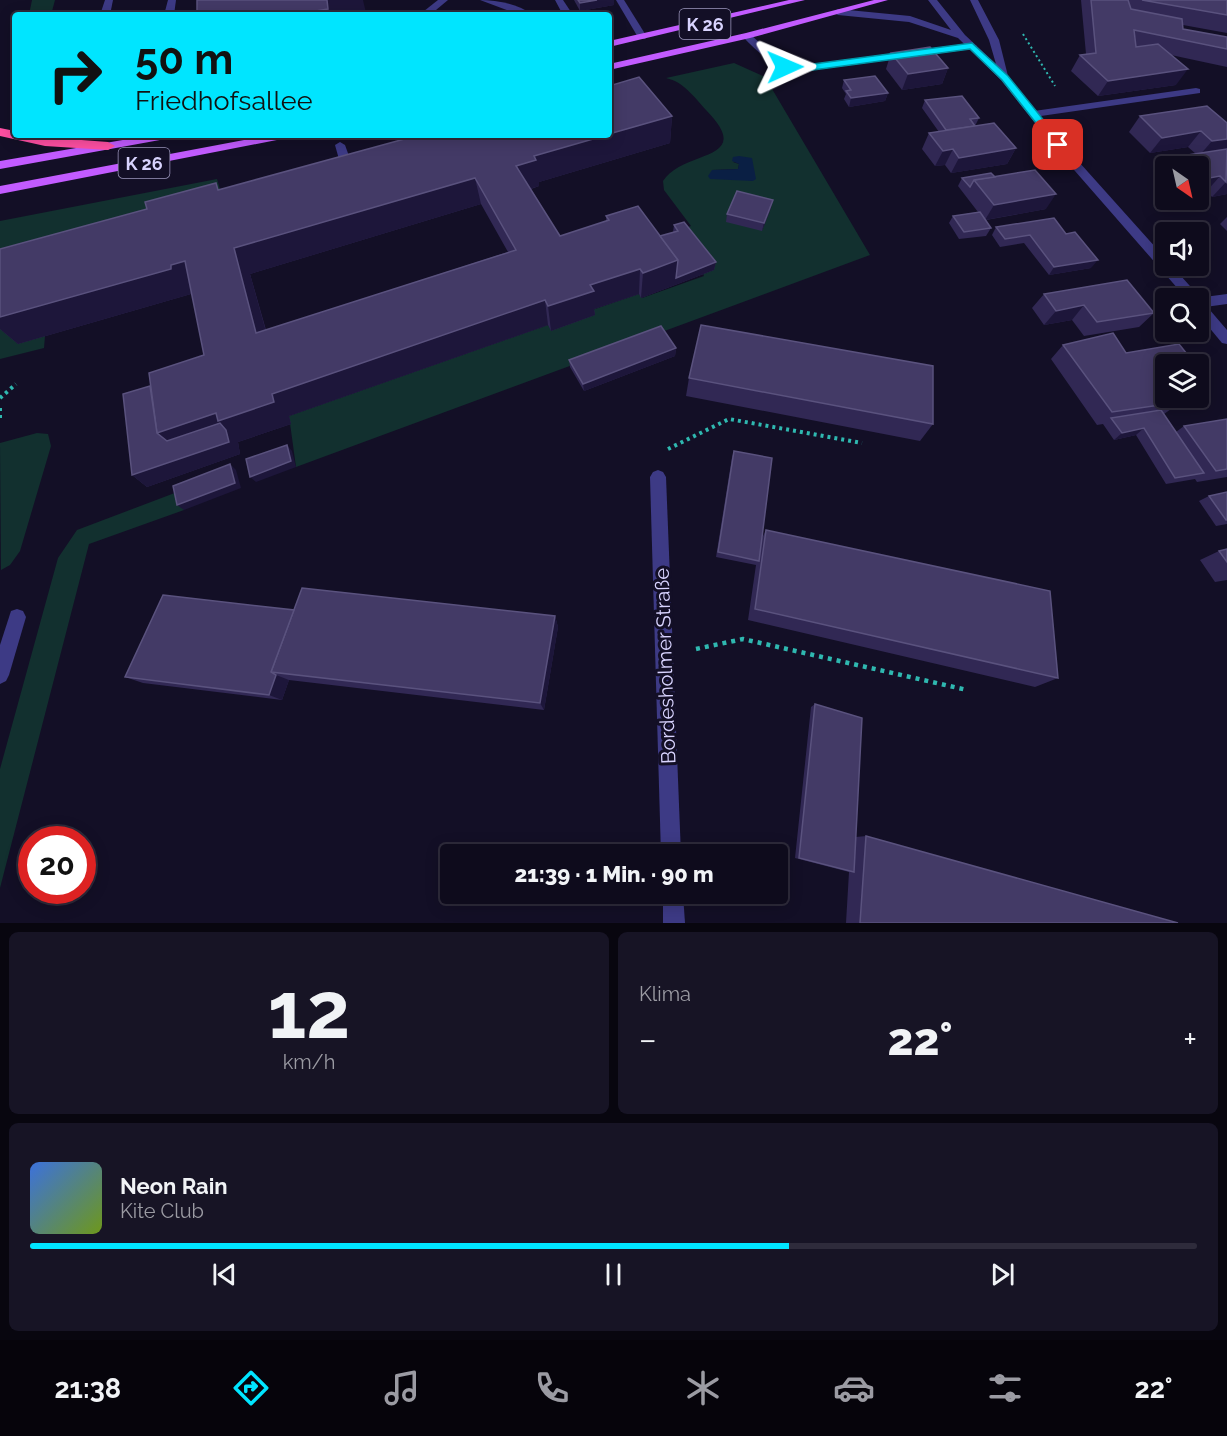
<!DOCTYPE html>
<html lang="de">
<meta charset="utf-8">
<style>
:root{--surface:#0e0b1c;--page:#171425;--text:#f1f3f6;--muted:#9b9ba3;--line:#2e2b3b;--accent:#00e5ff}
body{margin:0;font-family:Raleway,sans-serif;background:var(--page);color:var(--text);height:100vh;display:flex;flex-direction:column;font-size:22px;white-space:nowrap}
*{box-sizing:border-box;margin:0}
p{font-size:20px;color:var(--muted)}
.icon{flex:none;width:33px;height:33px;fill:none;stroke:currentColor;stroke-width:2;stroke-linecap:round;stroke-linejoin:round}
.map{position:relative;height:923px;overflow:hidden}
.panel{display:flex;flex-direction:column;gap:9px;padding:9px;background:#08060f;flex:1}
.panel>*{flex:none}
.guide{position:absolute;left:12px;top:12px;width:600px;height:126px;border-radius:6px;box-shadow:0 3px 15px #0003,0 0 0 2px var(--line);background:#00e5ff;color:#111;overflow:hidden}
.needle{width:39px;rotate:146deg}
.fabs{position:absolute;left:1155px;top:156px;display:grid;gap:12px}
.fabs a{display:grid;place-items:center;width:54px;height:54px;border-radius:6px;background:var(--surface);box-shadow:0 3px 15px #0003,0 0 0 2px var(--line);font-size:30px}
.speed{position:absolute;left:18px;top:826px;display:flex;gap:12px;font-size:30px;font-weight:700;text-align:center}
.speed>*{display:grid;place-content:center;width:78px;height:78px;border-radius:50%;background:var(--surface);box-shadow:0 3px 15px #0003,0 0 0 2px var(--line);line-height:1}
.speed .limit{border:9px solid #d22;background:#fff;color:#111}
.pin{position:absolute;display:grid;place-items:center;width:51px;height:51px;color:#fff;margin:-26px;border-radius:12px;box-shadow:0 3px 9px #0006}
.me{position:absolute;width:66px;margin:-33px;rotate:89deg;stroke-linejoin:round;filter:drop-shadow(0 0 4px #0008)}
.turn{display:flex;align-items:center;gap:21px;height:126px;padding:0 24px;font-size:27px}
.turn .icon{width:78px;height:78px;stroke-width:2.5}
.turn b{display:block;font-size:42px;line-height:51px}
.big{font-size:45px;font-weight:800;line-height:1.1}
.panel .card{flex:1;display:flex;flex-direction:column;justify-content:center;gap:9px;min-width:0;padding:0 21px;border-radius:9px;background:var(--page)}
.panel .dial{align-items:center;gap:0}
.dial b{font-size:78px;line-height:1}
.song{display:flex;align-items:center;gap:18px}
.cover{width:72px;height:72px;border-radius:9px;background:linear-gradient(135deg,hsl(220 70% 55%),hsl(80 70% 35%))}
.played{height:6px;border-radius:3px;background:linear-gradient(90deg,var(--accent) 65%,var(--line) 65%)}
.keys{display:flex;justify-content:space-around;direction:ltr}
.heat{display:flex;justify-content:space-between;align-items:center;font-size:33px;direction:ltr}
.panel .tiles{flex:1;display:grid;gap:9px;grid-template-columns:1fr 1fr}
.card:last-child{grid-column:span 2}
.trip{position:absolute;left:440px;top:844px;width:348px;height:60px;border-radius:6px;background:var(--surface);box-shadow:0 3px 15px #0003,0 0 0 2px var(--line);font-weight:800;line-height:60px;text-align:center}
.tabs{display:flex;height:96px;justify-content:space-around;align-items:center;background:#06040b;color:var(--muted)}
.tabs .icon{width:42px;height:42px}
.tabs .selected{color:var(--accent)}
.tabs b{font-size:27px;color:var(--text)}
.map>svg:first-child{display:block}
.green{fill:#12302f;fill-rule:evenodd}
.water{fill:#0a1f44}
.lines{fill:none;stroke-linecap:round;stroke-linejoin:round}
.path-far2{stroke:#2fb8b0;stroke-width:2;stroke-dasharray:2 3;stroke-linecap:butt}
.path-far1{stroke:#2fb8b0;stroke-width:4;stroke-dasharray:3 4;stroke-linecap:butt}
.path{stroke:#2fb8b0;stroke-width:4.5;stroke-dasharray:4 5;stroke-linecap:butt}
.service{fill:#3d3a85;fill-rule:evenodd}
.minor{fill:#3d3a85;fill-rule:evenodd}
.tertiary{fill:#3d3a85;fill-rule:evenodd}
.primary{fill:#c25bff;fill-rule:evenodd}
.motorway{fill:#ff4fa3;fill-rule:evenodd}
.wall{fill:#312854;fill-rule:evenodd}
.shaded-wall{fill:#1d163a}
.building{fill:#433a66;stroke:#5a527e;stroke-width:1.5;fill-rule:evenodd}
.route{fill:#00e5ff;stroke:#0095a6;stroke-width:1.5}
.labels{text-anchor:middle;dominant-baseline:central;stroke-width:6;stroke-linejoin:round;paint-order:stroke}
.shield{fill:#130f26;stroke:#9e99be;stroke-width:1.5}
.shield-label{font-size:18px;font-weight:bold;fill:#d9d4ff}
.street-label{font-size:20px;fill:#d9d4ff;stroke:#130f26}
</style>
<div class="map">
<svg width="1227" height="923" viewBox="0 0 1227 923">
<rect width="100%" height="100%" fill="#130f26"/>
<g class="green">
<path d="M32 0H55L51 15H29Z"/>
<path d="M734 63 765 77 870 255 296 467 289 416 548 325 551 330 594 315 592 310 639 294 642 298 704 276 683 229 691 226 664 190 663 181C683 149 757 162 706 110 694 97 684 82 666 78ZM752 158V181L712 170 738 169 739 164 733 162Z"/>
<path d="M217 179 222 196 0 259V221Z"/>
<path d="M0 287 45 336 44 348 0 359Z"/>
<path d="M37 433 48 434 51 446 20 551 10 565 1 570 0 443Z"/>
<path d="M180 491 184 510 89 544 0 888V769L58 558 77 530Z"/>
</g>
<path class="water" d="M739 156 752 158 756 179 753 181 710 179 708 176 712 170 738 169 739 164 732 161 733 157Z"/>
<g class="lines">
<g class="path-far2">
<path d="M1023 34 1055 86"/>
<path d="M367 139 387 135"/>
</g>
<g class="path-far1">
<path d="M0 398 16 384"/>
<path d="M0 408V418"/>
<path d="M668 449 729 419 862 443"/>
</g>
<path class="path" d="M696 649 743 639 967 690"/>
<g class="service">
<path d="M105 0H113L110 15H100Z"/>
<path d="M168 0H176L174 15H164Z"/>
<path d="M438 0H448L430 15H419Z"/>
<path d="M480 0C497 0 518 4 533 15H520Z"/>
<path d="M555 0H563L573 15H563Z"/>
<path d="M616 0H624L647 37 645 39H639Z"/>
<path d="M744 34H750L773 55 798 66 972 43 977 46 972 49 798 72C775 66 760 55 744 38Z"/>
<path d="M1196 88 1200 89V93L1034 117 1029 114 1034 111Z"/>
<path d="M340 142 345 145 354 170 352 173H344L342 170 335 145Z"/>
<path d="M17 609 23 611 26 617 9 675 6 681 0 684V645L11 611Z"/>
</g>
<g class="minor">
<path d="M1227 294V304L1198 308 1197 298Z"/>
<path d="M658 470 663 472 666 477 681 855H661L650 477 653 472Z"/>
<path d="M663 894H683L685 923H663Z"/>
</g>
<g class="tertiary">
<path d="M928 0H937L965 35 996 64 989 40 970 0H978L999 40 1008 76 1062 143 1166 259V266H1172L1198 295 1199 298 1198 300 1186 298 1054 147 1001 80 958 38 909 22 838 15 833 12 838 9 910 16 951 30Z"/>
<path d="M1198 300 1203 302 1227 330V344L1222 343 1198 314Z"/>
</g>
<g class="primary">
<path d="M789 0H805L609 47V41Z"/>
<path d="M874 0H888L750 38 609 70V64L746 33Z"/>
<path d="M152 135H176L171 138 0 169V161Z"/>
<path d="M270 135H292L287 138 0 194V186Z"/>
</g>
<path class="motorway" d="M0 128 15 131V135L108 142 115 146 108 150 45 146 0 136Z"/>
</g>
<g class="wall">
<path d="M574 0H614V5L580 11Z"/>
<path d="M1081 0H1227V33L1183 25V29L1227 49V67L1171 55 1176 85 1098 96 1071 71 1080 55 1086 54Z"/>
<path d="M891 53 948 68 942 84 902 90 886 69Z"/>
<path d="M844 80 888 93 885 101 849 107 844 99 846 94 842 88Z"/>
<path d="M925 100 979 118 975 126 1016 148 1007 164 951 173 945 165 935 166 922 149 929 133 939 132 922 108Z"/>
<path d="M672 116 670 143 539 182V186L531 189 560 236 606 221V216L660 236 673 232 674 225 716 262 714 270 641 298 639 294 594 309 595 315 551 331 548 325 289 416 291 424 238 442 240 454 147 487 132 475 150 386 204 355 191 290H190L191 294 18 344 0 329V249L220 189ZM481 204 508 252 266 330 250 274Z"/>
<path d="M1140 116 1227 123V194L1212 197 1207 191 1198 193V166H1172L1181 156 1196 154 1188 147 1150 153 1129 132Z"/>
<path d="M995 177 1046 209 986 220 991 228 986 236 959 239 949 223 953 216 978 212 958 186 962 178Z"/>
<path d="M771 208 762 231 726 222 727 214Z"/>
<path d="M1227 217V231L1220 224Z"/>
<path d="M996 227 1066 234 1091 268 1049 275 1024 243 1000 247 992 235Z"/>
<path d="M1044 294 1154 313 1139 327 1084 336 1072 320 1044 325 1032 308Z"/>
<path d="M1063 345 1126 353 1166 364V398L1181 402 1164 414 1176 432 1184 426 1227 419V477L1197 482 1195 479 1166 484 1136 435 1114 440 1103 424 1097 425 1051 359Z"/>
<path d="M676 348 675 356 584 391 570 367 569 360Z"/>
<path d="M1198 368 1207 379 1198 386Z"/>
<path d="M689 378 933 424 920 441 686 396Z"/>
<path d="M734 451 762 538 766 530 1058 678 1035 687 748 620 756 565 716 557 732 457Z"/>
<path d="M1227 492V524L1216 526 1199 501 1209 496Z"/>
<path d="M1227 549V580L1215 582 1200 560 1219 551Z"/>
<path d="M294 610 555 616 558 627 544 710 289 680 282 700 143 683 125 677Z"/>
<path d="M815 704 856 837 866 836 1178 923H846L849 872 795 858 811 707Z"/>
</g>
<g class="shaded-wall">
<path d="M327 0H363L366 13 355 15H291Z"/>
<path d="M597 0H614V5L580 11V3Z"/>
<path d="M219 11 221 15 197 14Z"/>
<path d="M948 68 942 84 902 90 908 74Z"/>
<path d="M1188 69 1176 85 1098 96 1108 81Z"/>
<path d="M888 93 885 101 849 107 851 98Z"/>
<path d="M672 116 670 143 539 182V186L520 192 516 166 534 156Z"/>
<path d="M1201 131 1188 147 1150 153 1162 138Z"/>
<path d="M1227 139V152L1199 156 1212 141Z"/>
<path d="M1016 148 1007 164 951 173 959 158Z"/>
<path d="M953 149 945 165 935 166 943 151Z"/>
<path d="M1220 176 1207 191 1198 193V185L1204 179Z"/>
<path d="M475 178 481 204 250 274 273 357 256 333 234 248Z"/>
<path d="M1227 181V194L1212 197 1226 182Z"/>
<path d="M1056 194 1046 209 985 220 994 205Z"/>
<path d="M773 200 771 208 762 231 764 223Z"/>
<path d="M678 260 716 262 714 270 641 298 643 273Z"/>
<path d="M1098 260 1091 268 1049 275 1054 267Z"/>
<path d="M185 261 204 286 190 290 191 294 18 344 0 329V309Z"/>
<path d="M640 269 639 294 594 309 595 315 551 331 548 306 590 285Z"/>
<path d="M545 300 548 325 289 416 291 424 238 442 240 454 147 487 132 475 180 453 157 433Z"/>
<path d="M1084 305 1072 320 1044 325 1056 311Z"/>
<path d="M676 348 675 356 584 391 583 384Z"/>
<path d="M1144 428 1136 435 1114 440 1122 433Z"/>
<path d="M287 445 292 451 296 467 256 482 250 477Z"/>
<path d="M230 464 236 470 241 488 184 510 177 505Z"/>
<path d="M555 616 558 627 544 710 540 703Z"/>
<path d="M276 675 289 680 282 700 269 695Z"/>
</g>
<g class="building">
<path d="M197 0H327L328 9 291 15H219V11L197 14Z"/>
<path d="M578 0H597L580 3Z"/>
<path d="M1091 0H1128L1131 9 1182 19 1183 29 1227 37V49L1134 30 1136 47 1158 44 1188 69 1108 81 1080 55 1096 53Z"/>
<path d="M1142 0H1227V15Z"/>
<path d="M930 47 948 68 908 74 891 53Z"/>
<path d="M875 76 888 93 851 98 846 91 851 90 844 80Z"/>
<path d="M639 77 672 116 609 134V86Z"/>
<path d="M962 96 979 118 970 119 975 126 946 130 925 100Z"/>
<path d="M1207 106 1227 123V139L1212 141 1201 131 1162 138 1140 116Z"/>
<path d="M994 123 1016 148 959 158 953 149 943 151 929 133Z"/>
<path d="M419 135H607L534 156 536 160 516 166 560 236 609 220 606 216 638 206 678 260 643 273 640 269 590 285 594 291 548 306 545 300 272 394 274 402 218 421 216 413 157 433 149 373 204 355 185 261 171 265V269L0 317V249L147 209 145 202 216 183 218 190ZM475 178 516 250 256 333 234 248Z"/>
<path d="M1227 149 1226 182 1220 176 1204 179 1198 173V166H1191L1181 156Z"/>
<path d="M1035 170 1056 194 994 205 974 180Z"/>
<path d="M991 173 995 177 974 180 970 187 962 178Z"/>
<path d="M737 191 773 200 764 223 727 214Z"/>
<path d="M980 212 991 228 964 232 953 216Z"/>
<path d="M1054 218 1066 234 1075 232 1098 260 1054 267 1030 235 1005 239 996 227Z"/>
<path d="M684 222 716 262 676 278 678 260 660 236 678 231 674 225Z"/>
<path d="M1127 280 1154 313 1097 322 1084 305 1056 311 1044 294Z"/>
<path d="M701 325 933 366V424L689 378Z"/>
<path d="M661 326 676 348 583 384 569 360Z"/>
<path d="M1113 333 1126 353 1179 344 1195 364H1166V398H1178L1181 402 1112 412 1063 345Z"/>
<path d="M1198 368 1207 379 1198 381Z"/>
<path d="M150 386 157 433 167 441 220 423 226 430 229 442 132 475 123 394Z"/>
<path d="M1161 410 1204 473 1175 478 1144 428 1122 433 1111 418Z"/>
<path d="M1227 419V469L1216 471 1184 426Z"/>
<path d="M287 445 291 461 250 477 246 459Z"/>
<path d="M734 451 772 458 759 561 718 552Z"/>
<path d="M230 464 235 483 177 505 173 486Z"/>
<path d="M1227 492V520H1226L1209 496Z"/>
<path d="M766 530 1050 591 1058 678 755 609Z"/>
<path d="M1227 549V562L1219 551Z"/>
<path d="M302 588 555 616 540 703 271 672Z"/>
<path d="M163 595 294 610 271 672 276 675 269 695 125 677Z"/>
<path d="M815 704 862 718 854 872 799 858Z"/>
<path d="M866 836 1178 923H860Z"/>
</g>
<path class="route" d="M972 43 1008 76 1062 143V147H1055L1002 80 970 49 798 72 781 67 785 64 798 66Z"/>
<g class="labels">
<g class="shield">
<rect x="679.5" y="9" width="51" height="30" rx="4.5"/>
<rect x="118.5" y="148" width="51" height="30" rx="4.5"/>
</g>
<g class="shield-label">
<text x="705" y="24">K 26</text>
<text x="144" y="163">K 26</text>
</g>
<g class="street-label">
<text transform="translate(665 666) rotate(-92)">Bordesholmer Straße</text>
</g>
</g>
</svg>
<div class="fabs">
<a><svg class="needle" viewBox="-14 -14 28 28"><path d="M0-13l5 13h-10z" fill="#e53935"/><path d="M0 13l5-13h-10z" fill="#9b9ba3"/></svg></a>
<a><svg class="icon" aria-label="sound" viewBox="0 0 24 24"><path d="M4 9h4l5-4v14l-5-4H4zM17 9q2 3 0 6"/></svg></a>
<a><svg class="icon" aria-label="search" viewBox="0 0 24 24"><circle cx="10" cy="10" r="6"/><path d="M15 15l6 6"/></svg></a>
<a><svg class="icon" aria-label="layers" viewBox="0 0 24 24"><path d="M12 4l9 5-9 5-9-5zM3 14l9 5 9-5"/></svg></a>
</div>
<div class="speed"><div class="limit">20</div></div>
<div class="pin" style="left:1058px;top:145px;background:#d93025"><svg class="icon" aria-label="arrive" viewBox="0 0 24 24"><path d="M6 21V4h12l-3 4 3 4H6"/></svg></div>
<svg class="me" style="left:785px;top:67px" viewBox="-20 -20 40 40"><path d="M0-17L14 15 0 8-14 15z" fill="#00e5ff" stroke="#fff" stroke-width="4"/></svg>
<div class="trip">21:39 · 1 Min. · 90 m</div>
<div class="guide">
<div class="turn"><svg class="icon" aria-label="right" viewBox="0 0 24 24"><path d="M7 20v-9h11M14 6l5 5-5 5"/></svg><div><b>50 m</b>Friedhofsallee</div></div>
</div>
</div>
<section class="panel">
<div class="tiles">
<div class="card dial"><b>12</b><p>km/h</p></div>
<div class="card"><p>Klima</p>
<div class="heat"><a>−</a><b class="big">22°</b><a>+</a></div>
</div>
<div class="card">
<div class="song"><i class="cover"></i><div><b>Neon Rain</b><p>Kite Club</p></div></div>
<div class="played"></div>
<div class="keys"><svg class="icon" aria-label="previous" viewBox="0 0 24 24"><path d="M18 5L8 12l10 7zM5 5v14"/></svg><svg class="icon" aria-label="pause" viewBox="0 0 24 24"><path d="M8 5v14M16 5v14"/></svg><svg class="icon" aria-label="next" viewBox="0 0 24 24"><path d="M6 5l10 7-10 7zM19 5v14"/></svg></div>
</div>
</div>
</section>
<nav class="tabs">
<b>21:38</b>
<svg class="icon selected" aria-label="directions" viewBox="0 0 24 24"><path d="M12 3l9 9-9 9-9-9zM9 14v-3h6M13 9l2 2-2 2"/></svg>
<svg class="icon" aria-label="music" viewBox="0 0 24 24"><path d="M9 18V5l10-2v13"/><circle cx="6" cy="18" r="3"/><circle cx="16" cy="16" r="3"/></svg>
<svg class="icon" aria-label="phone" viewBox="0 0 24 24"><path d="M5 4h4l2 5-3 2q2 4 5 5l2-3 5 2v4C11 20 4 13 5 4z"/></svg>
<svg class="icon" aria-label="climate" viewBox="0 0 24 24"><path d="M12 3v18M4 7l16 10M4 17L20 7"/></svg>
<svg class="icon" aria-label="car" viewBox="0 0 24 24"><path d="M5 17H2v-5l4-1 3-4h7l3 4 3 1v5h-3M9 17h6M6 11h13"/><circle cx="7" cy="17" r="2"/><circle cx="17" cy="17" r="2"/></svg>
<svg class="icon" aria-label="filters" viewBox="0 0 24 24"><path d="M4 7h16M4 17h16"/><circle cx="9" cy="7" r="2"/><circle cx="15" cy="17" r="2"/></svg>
<b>22°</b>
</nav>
